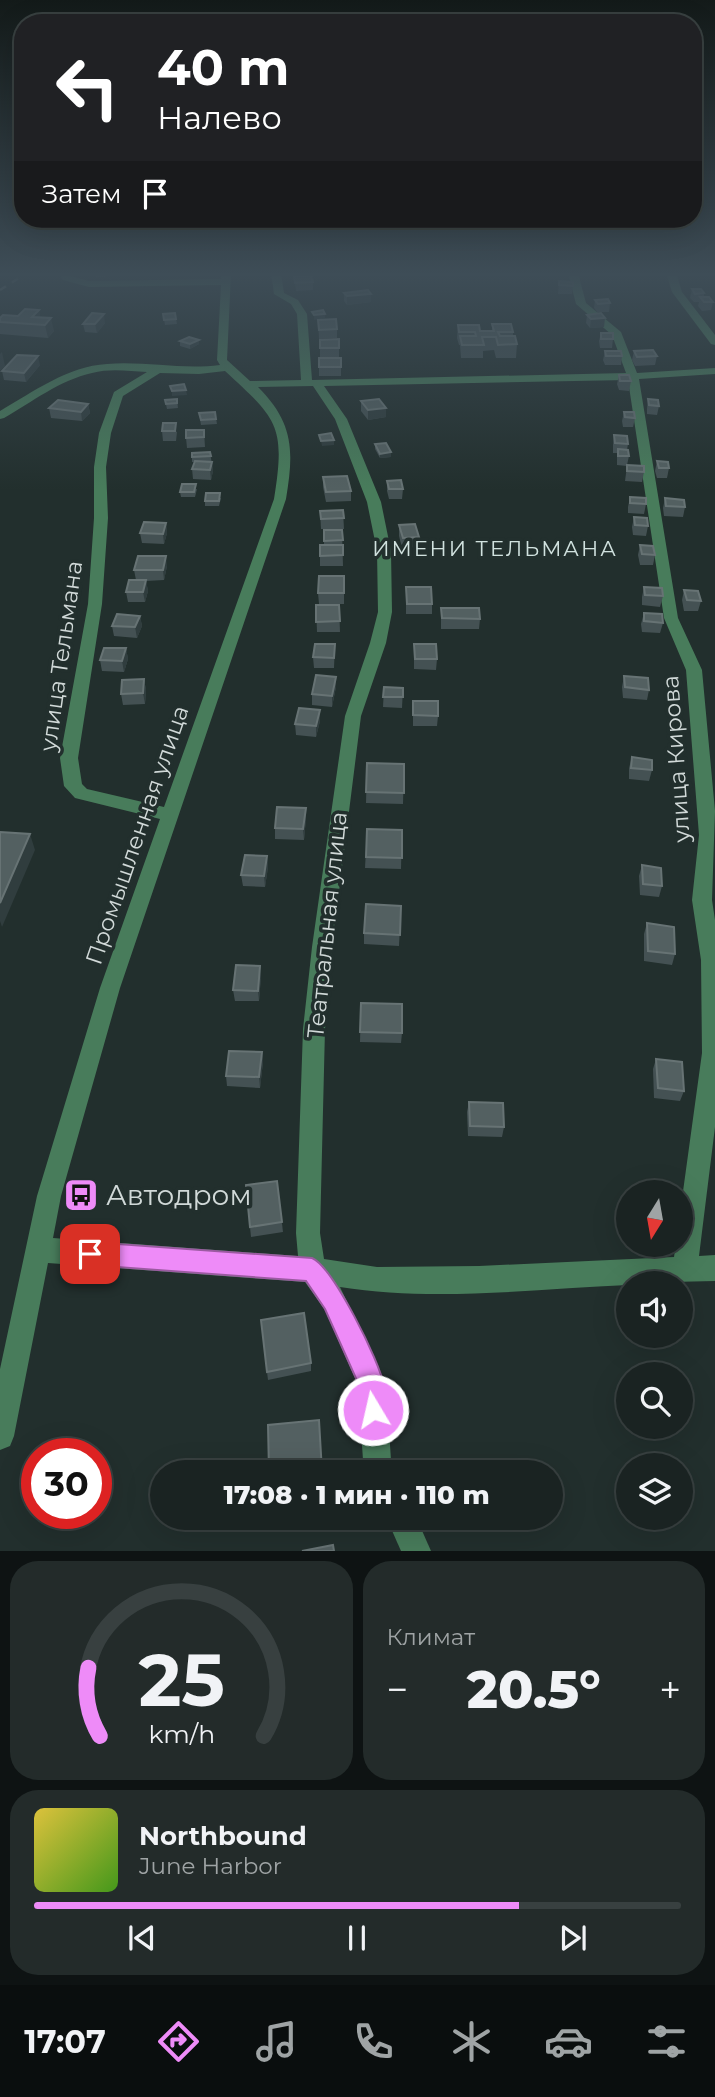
<!DOCTYPE html>
<html lang="ru">
<meta charset="utf-8">
<style>
:root{--surface:#1a2322;--page:#232b2a;--text:#f1f3f6;--muted:#9fa4a5;--line:#384040;--accent:#ee8bf8}
body{margin:0;font-family:Montserrat,sans-serif;background:var(--page);color:var(--text);height:100vh;display:flex;flex-direction:column;font-size:26px;white-space:nowrap}
*{box-sizing:border-box;margin:0}
p{font-size:23px;color:var(--muted)}
.icon{flex:none;width:38px;height:38px;fill:none;stroke:currentColor;stroke-width:2;stroke-linecap:round;stroke-linejoin:round}
.map{position:relative;height:1551px;overflow:hidden}
.drawer{display:flex;flex-direction:column;gap:10px;padding:10px;background:#0e1313;flex:1}
.drawer>*{flex:none}
.guide{position:absolute;left:14px;top:14px;width:688px;height:214px;border-radius:28px;box-shadow:0 7px 28px #0002,0 0 0 2px var(--line);background:#202124;color:#fff;overflow:hidden}
.needle{width:46px;rotate:191deg}
.buttons{position:absolute;left:616px;top:1180px;display:grid;gap:14px}
.buttons a{display:grid;place-items:center;width:77px;height:77px;border-radius:50%;background:var(--surface);box-shadow:0 7px 28px #0002,0 0 0 2px var(--line);font-size:35px}
.speed{position:absolute;left:21px;top:1438px;display:flex;gap:14px;font-size:35px;font-weight:700;text-align:center}
.speed>*{display:grid;place-content:center;width:91px;height:91px;border-radius:50%;background:var(--surface);box-shadow:0 7px 28px #0002,0 0 0 2px var(--line);line-height:1}
.speed .limit{border:10px solid #d22;background:#fff;color:#111}
.pin{position:absolute;display:grid;place-items:center;width:60px;height:60px;color:#fff;margin:-30px;border-radius:14px;box-shadow:0 4px 10px #0006}
.me{position:absolute;width:77px;margin:-38px;rotate:351deg;stroke-linejoin:round;filter:drop-shadow(0 0 5px #0008)}
.turn{display:flex;align-items:center;gap:24px;height:147px;padding:0 28px;font-size:32px}
.turn .icon{width:91px;height:91px;stroke-width:2.5}
.turn b{display:block;font-size:49px;line-height:60px}
.then{display:flex;align-items:center;height:66px;padding:0 28px;background:#0003;gap:14px;font-size:26px}
.big{font-size:52px;font-weight:800;line-height:1.1}
.drawer .card{flex:1;display:flex;flex-direction:column;justify-content:center;gap:10px;min-width:0;padding:0 24px;border-radius:28px;background:var(--page)}
.drawer .dial{align-items:center;gap:0}
.dial svg{height:182px;overflow:visible;fill:none;stroke:var(--line);stroke-width:7;stroke-linecap:round;text-anchor:middle}
.dial text{fill:var(--text);stroke:none}
.song{display:flex;align-items:center;gap:21px}
.cover{width:84px;height:84px;border-radius:10px;background:linear-gradient(135deg,hsl(50 70% 55%),hsl(100 70% 35%))}
.played{height:7px;border-radius:4px;background:linear-gradient(90deg,var(--accent) 75%,var(--line) 75%)}
.keys{display:flex;justify-content:space-around;direction:ltr}
.heat{display:flex;justify-content:space-between;align-items:center;font-size:38px;direction:ltr}
.drawer .tiles{flex:1;display:grid;gap:10px;grid-template-columns:1fr 1fr}
.card:last-child{grid-column:span 2}
.trip{position:absolute;left:150px;top:1460px;width:413px;height:70px;border-radius:35px;background:var(--surface);box-shadow:0 7px 28px #0002,0 0 0 2px var(--line);font-weight:800;line-height:70px;text-align:center}
.dock{display:flex;height:112px;justify-content:space-around;align-items:center;background:#0a0e0e;color:var(--muted)}
.dock .icon{width:49px;height:49px}
.dock .selected{color:var(--accent)}
.dock b{font-size:32px;color:var(--text)}
.map>svg:first-child{display:block}
.lines{fill:none;stroke-linecap:round;stroke-linejoin:round}
.minor{fill:#487c5b;fill-rule:evenodd}
.rail{stroke:#798482;stroke-width:2.5;stroke-dasharray:7 7;stroke-linecap:butt}
.wall{fill:#445153}
.shaded-wall{fill:#303d3e}
.building{fill:#536061;stroke:#677374;stroke-width:2}
.route{fill:#ee8bf8;stroke:#9b5aa1;stroke-width:2}
.labels{text-anchor:middle;dominant-baseline:central;stroke-width:7;stroke-linejoin:round;paint-order:stroke}
.far-quarter-label{font-size:21px;letter-spacing:2px;fill:#d1e2df;stroke:#222f2d}
.street-label{font-size:23px;fill:#d1d9d8;stroke:#222f2d}
.near-poi-label{font-size:28px;fill:#d1d9d8;stroke:#222f2d;text-anchor:start}
</style>
<div class="map">
<svg width="715" height="1551" viewBox="0 0 715 1551">
<rect width="100%" height="100%" fill="#222f2d"/>
<g class="lines">
<g class="minor">
<path d="M59 273H69L70 276 89 281 221 279V273H231L227 360 250 381 301 380 297 314 291 304 274 294 271 273H281L284 293 298 300 307 314 312 380 626 373 612 335 576 304 568 273H578L586 303 621 332 637 373 715 368V374L639 379 678 618 702 670 715 811 712 900 715 920V1127L699 1256 715 1255V1281L628 1283V1285C533 1289 434 1302 340 1287L386 1384 391 1460 395 1472H366L363 1460 358 1385 325 1310 305 1282 48 1263 14 1436 10 1446 0 1450V1369L37 1196 100 988 160 819 75 798 64 786 60 758 88 604 94 518V467L99 433 114 392 147 372C129 371 110 368 92 373 60 380 32 402 4 418L0 419V411C33 392 68 366 107 364 145 361 182 370 220 365L217 360 221 285 89 287 63 280ZM225 371C277 419 286 425 274 499L164 807 87 789 82 784 78 758 102 604 108 518 106 467 111 433 123 396 160 373 199 374ZM628 380 664 618 686 670 699 835 692 900 701 960 702 1053 681 1206V1244H676L674 1257 479 1266 377 1267 324 1259 320 1233 325 1029 332 947 361 716 386 643 392 612 391 551 381 502 347 419 324 386ZM313 386 335 419 367 502 377 551 378 612 370 643 345 716 312 947 303 1029 296 1233 298 1256 53 1238 61 1196 120 988 286 499C294 451 294 423 258 387Z"/>
<path d="M666 273H676L682 292 715 335V345L711 344 672 292Z"/>
<path d="M386 1517H416L431 1551H401Z"/>
</g>
<path class="rail" d="M0 290 27 273"/>
</g>
<g class="wall">
<path d="M96 273H110L106 277H96Z"/>
<path d="M129 273H145L142 276 129 275Z"/>
<rect x="297" y="273" width="16" height="1"/>
<path d="M294 276 313 282V290L296 291Z"/>
<path d="M559 281 573 282 572 294H558Z"/>
<path d="M692 289 704 293V297L713 302 711 310 702 311 698 306 699 302H694L690 298Z"/>
<path d="M344 293 371 294V302L347 305 344 301Z"/>
<path d="M595 300 610 303 609 312H597L594 308Z"/>
<path d="M39 310 40 318 54 331 48 338 0 334V318L18 316Z"/>
<path d="M175 313 177 324 165 325 163 314Z"/>
<path d="M587 315 604 327 590 328 586 323Z"/>
<path d="M318 320 337 329V338L319 339Z"/>
<path d="M105 323 97 333 85 332 83 324Z"/>
<path d="M492 324 513 332V336L517 344 516 358H496L494 350 483 351V358H461L460 345H459L457 338 458 325 480 331H492Z"/>
<path d="M601 333 613 339 612 348H600L599 341Z"/>
<path d="M339 339V357H320V340Z"/>
<path d="M199 340V344L190 349 180 346V341Z"/>
<path d="M605 351 622 356 621 365H605L603 360Z"/>
<path d="M634 351 657 356 655 365 635 366 632 360Z"/>
<rect x="319" y="358" width="22" height="18"/>
<path d="M40 365 26 382 4 380 2 371Z"/>
<path d="M619 375 631 381 629 391 619 390 617 384Z"/>
<path d="M177 399 178 408 167 409 165 400Z"/>
<path d="M648 399 659 406 657 415 647 414V409Z"/>
<path d="M361 401 386 417 368 420 361 411Z"/>
<path d="M88 404 90 413 82 421 51 418 49 408Z"/>
<path d="M215 412 217 424 201 425 199 413Z"/>
<path d="M624 412 635 418 633 427H623L622 421Z"/>
<path d="M163 423 177 432 176 441H163L162 431Z"/>
<path d="M204 430 205 447 187 448 186 438Z"/>
<path d="M614 435 628 444 627 450 629 456 627 465 644 472 642 482 625 481 627 466 617 465V453H613V445Z"/>
<path d="M375 444 391 452V457L380 458 375 449Z"/>
<path d="M210 452 213 471 211 480 193 479 192 469 194 462H192V453Z"/>
<path d="M657 461 669 468 667 478H657L655 471Z"/>
<path d="M323 477 351 491V501L326 502 323 487Z"/>
<path d="M387 481 403 489 402 499H389L387 491Z"/>
<path d="M197 489 195 497H181L180 492Z"/>
<path d="M630 497 646 504 644 514 628 513V507Z"/>
<path d="M221 498 219 506H205V501Z"/>
<path d="M665 498 685 507 683 517 664 516 663 508Z"/>
<path d="M343 510 344 529H321L320 511Z"/>
<path d="M634 517 648 526 646 536 633 535 632 527Z"/>
<path d="M166 523 167 533 164 544 142 543 140 533Z"/>
<path d="M399 525 419 537 418 547 402 548 399 536Z"/>
<path d="M324 530H342L343 566H320V545H324Z"/>
<path d="M640 545 655 555 653 565H640L638 555Z"/>
<path d="M167 566 164 580 146 581 148 591 145 602H128L126 592 136 580 134 570Z"/>
<path d="M344 576V604H319L318 593Z"/>
<path d="M406 587 432 604V614H406Z"/>
<path d="M644 587 663 596 660 607 642 605V597Z"/>
<path d="M684 590 701 601 698 611H684L682 600Z"/>
<path d="M316 605H339L340 632H317Z"/>
<path d="M441 608 480 619 479 629H441Z"/>
<path d="M644 613 663 623 660 633 642 632 641 624Z"/>
<path d="M140 616 142 626 137 638 114 636 112 626Z"/>
<path d="M335 644 334 668H314L313 657Z"/>
<path d="M414 644 437 659 436 670 414 669Z"/>
<path d="M126 648 128 659 124 672 102 671 100 660Z"/>
<path d="M624 676 649 690 647 700 623 698 622 687Z"/>
<path d="M144 679 146 690 145 704 123 705 121 694Z"/>
<path d="M336 687 332 707 312 705V694Z"/>
<path d="M384 687 403 688 402 708 383 707Z"/>
<path d="M413 701 438 716 437 726H413Z"/>
<path d="M320 710V721L316 737 296 735 295 724Z"/>
<path d="M632 757 652 770 649 781 629 779V768Z"/>
<path d="M367 763 404 764 403 804 366 803Z"/>
<path d="M306 808V818L304 840 275 839V828Z"/>
<path d="M367 829 402 830 401 869 365 868Z"/>
<path d="M267 856 268 867 265 887 243 886 241 875Z"/>
<path d="M642 865 662 886 659 897 640 895 639 876Z"/>
<path d="M401 906 399 946 364 944V933Z"/>
<path d="M647 923 675 954 672 965 644 961V934Z"/>
<path d="M261 976 259 1001H235L233 990Z"/>
<path d="M361 1003 402 1033 401 1043 360 1042Z"/>
<path d="M262 1052 263 1062 260 1088 227 1086 226 1076Z"/>
<path d="M656 1059 684 1091 680 1101 654 1098 653 1069Z"/>
<path d="M469 1102 504 1127 502 1137 468 1136 467 1112Z"/>
<path d="M277 1181 283 1232 251 1237 250 1227Z"/>
<path d="M311 1363V1371L268 1380 267 1372Z"/>
</g>
<g class="shaded-wall">
<path d="M561 273H570V275L560 277Z"/>
<path d="M371 294V302L347 305V296Z"/>
<path d="M39 310 41 323 32 317Z"/>
<path d="M104 314 105 323 97 333 95 324Z"/>
<path d="M325 314V318L314 320V315Z"/>
<path d="M51 318 54 331 48 338 45 325Z"/>
<path d="M605 318 604 327 590 328 591 319Z"/>
<path d="M199 340V344L190 349V344Z"/>
<path d="M2 352 5 366 0 371V354Z"/>
<path d="M38 356 40 365 26 382 24 373Z"/>
<path d="M186 390 187 395 172 396V391Z"/>
<path d="M88 404 90 413 82 421 81 412Z"/>
<path d="M386 408V417L368 420V410Z"/>
<path d="M334 440V445L322 446 321 441Z"/>
<path d="M391 452V457L380 458V454Z"/>
<path d="M212 462 213 471 211 480 210 470Z"/>
<path d="M166 523 167 533 164 544 163 534Z"/>
<path d="M166 556 167 566 164 580 163 570Z"/>
<path d="M146 580 148 591 145 602 143 592Z"/>
<path d="M140 616 142 626 137 638 135 627Z"/>
<path d="M126 648 128 659 124 672 122 661Z"/>
<path d="M336 677V687L332 707V696Z"/>
<path d="M144 679 146 690 145 704 143 693Z"/>
<path d="M320 710V721L316 737V726Z"/>
<path d="M306 808V818L304 840 303 829Z"/>
<path d="M30 834 35 850 2 927 0 921V903Z"/>
<path d="M267 856 268 867 265 887 264 876Z"/>
<path d="M260 966 261 976 259 1001 258 991Z"/>
<path d="M262 1052 263 1062 260 1088 259 1077Z"/>
</g>
<g class="building">
<path d="M311 275 313 282 295 283 294 276Z"/>
<path d="M559 281 573 282V286L559 285Z"/>
<path d="M692 289H701L704 293 695 294Z"/>
<path d="M368 290 371 294 347 296 344 293Z"/>
<path d="M700 297H709L713 302H704Z"/>
<path d="M608 299 610 303 598 304 595 300Z"/>
<path d="M25 309 39 310 32 317 51 318 45 325 0 322V318L3 315 18 316Z"/>
<path d="M323 310 325 314 314 315 312 312Z"/>
<path d="M92 313 104 314 95 324H83Z"/>
<path d="M175 313 176 319 164 320 163 314Z"/>
<path d="M601 313 605 318 591 319 587 315Z"/>
<path d="M336 319 337 329 319 330 318 320Z"/>
<path d="M492 324H511L513 332H498L500 336H515L517 344 498 345 496 337H482L484 345H462L460 336H476L475 332H459L458 325H479L480 331H494Z"/>
<rect x="601" y="333" width="12" height="6"/>
<path d="M189 337 199 340 190 344 180 341Z"/>
<path d="M339 339V348H320V340Z"/>
<path d="M653 350 657 356 637 357 634 351Z"/>
<path d="M605 351H621L622 356H606Z"/>
<path d="M17 355 38 356 24 373 2 371Z"/>
<rect x="319" y="358" width="22" height="9"/>
<path d="M619 375H629L631 381H620Z"/>
<path d="M184 384 186 390 172 391 170 386Z"/>
<path d="M177 399V403L166 404 165 400Z"/>
<path d="M379 399 386 408 368 410 361 401Z"/>
<path d="M648 399 658 400 659 406 649 405Z"/>
<path d="M58 400 88 404 81 412 49 408Z"/>
<path d="M215 412 216 419 201 420 199 413Z"/>
<path d="M624 412H634L635 418 625 417Z"/>
<path d="M163 423H176L175 431H162Z"/>
<path d="M186 430H204V437L186 438Z"/>
<path d="M331 433 334 440 321 441 319 435Z"/>
<path d="M614 435 627 436 628 444 615 443Z"/>
<path d="M386 443 391 452 380 454 375 444Z"/>
<path d="M618 449 628 450 629 456H618Z"/>
<path d="M210 452 211 456 192 457V453Z"/>
<path d="M195 461 212 462 210 470 192 469Z"/>
<path d="M657 461 668 462 669 468H659Z"/>
<path d="M627 465 644 466V472L627 471Z"/>
<path d="M347 476 351 491 326 492 323 477Z"/>
<path d="M401 480 403 489H389L387 481Z"/>
<path d="M182 484H196L194 492H180Z"/>
<path d="M206 493H220L219 501H205Z"/>
<path d="M630 497 646 498V504L630 503Z"/>
<path d="M665 498 684 500 685 507 666 506Z"/>
<path d="M343 510 344 518 321 519 320 511Z"/>
<path d="M634 517 647 518 648 526 635 525Z"/>
<path d="M144 522 166 523 163 534 140 533Z"/>
<path d="M415 524 419 537 403 538 399 525Z"/>
<path d="M324 530H342L343 540 324 541Z"/>
<path d="M320 545H343V555L320 556Z"/>
<path d="M640 545 653 546 655 555 642 554Z"/>
<path d="M138 556H166L163 570H134Z"/>
<path d="M319 576H344V593H318Z"/>
<path d="M129 580H146L143 592H126Z"/>
<path d="M406 587H431L432 604H407Z"/>
<path d="M644 587 662 588 663 596 645 595Z"/>
<path d="M684 590 698 591 701 601 687 600Z"/>
<path d="M316 605H339L340 621 316 622Z"/>
<path d="M441 608H479L480 619 442 618Z"/>
<path d="M644 613 662 614 663 623 644 621Z"/>
<path d="M117 614 140 616 135 627 112 626Z"/>
<path d="M315 644H335L334 658 313 657Z"/>
<path d="M414 644H436L437 659H415Z"/>
<path d="M104 648H126L122 661 100 660Z"/>
<path d="M316 675 336 677 332 696 312 694Z"/>
<path d="M624 676 648 678 649 690 625 687Z"/>
<path d="M144 679 143 693 121 694 122 680Z"/>
<path d="M384 687 403 688V697H383Z"/>
<path d="M413 701H438V716L413 715Z"/>
<path d="M299 708 320 710 316 726 295 724Z"/>
<path d="M632 757 652 760V770L631 768Z"/>
<path d="M367 763 404 764V793L366 792Z"/>
<path d="M277 807 306 808 303 829 275 828Z"/>
<path d="M367 829 402 830V858L366 857Z"/>
<path d="M0 832 30 834 0 903Z"/>
<path d="M245 855 267 856 264 876 241 875Z"/>
<path d="M642 865 661 868 662 886 643 884Z"/>
<path d="M366 904 401 906 400 935 364 933Z"/>
<path d="M647 923 674 927 675 954 648 951Z"/>
<path d="M236 965 260 966 258 991 233 990Z"/>
<path d="M361 1003 402 1004V1033L360 1032Z"/>
<path d="M229 1051 262 1052 259 1077 226 1076Z"/>
<path d="M656 1059 682 1062 684 1091 658 1088Z"/>
<path d="M469 1102 503 1103 504 1127 470 1126Z"/>
<path d="M277 1181 282 1222 250 1227 246 1185Z"/>
<path d="M304 1313 311 1363 267 1372 261 1320Z"/>
<path d="M319 1420 322 1472H269L268 1425Z"/>
<path d="M333 1545 334 1551H302Z"/>
</g>
<linearGradient id="sky" x2="0" y2="1"><stop stop-color="#131a19"/><stop offset="0.56" stop-color="#3e4d57"/><stop offset="1" stop-color="#3e4d57" stop-opacity="0"/></linearGradient>
<rect width="715" height="490" fill="url(#sky)"/>
<path class="route" d="M90 1242 312 1258C333 1267 380 1362 384 1386 387 1397 387 1408 382 1419L373 1422 364 1419 361 1410 359 1385 325 1309 306 1281 90 1265 82 1262 78 1254 82 1246Z"/>
<defs>
<g id="bus-square" transform="scale(1.75)"><rect x="-9" y="-9" width="18" height="18" rx="4" fill="#ee8bf8" stroke="#222f2d"/><path d="M-5-6H5V4H4V6H2V4H-2V6H-4V4H-5ZM-3.5-4V0h7V-4ZM-3.5 1.2v1.5H-2V1.2ZM2 1.2v1.5H3.5V1.2Z" fill="#111"/></g>
</defs>
<g fill-rule="evenodd">
<use href="#bus-square" x="81" y="1195"/>
</g>
<g class="labels">
<g class="far-quarter-label">
<text x="495" y="548">ИМЕНИ ТЕЛЬМАНА</text>
</g>
<g class="street-label">
<text transform="translate(61 656) rotate(-82)">улица Тельмана</text>
<text transform="translate(676 759) rotate(-94)">улица Кирова</text>
<text transform="translate(137 835) rotate(-71)">Промышленная улица</text>
<text transform="translate(327 925) rotate(-84)">Театральная улица</text>
</g>
<g class="near-poi-label">
<text x="106" y="1195">Автодром</text>
</g>
</g>
</svg>
<div class="buttons">
<a><svg class="needle" viewBox="-14 -14 28 28"><path d="M0-13l5 13h-10z" fill="#e53935"/><path d="M0 13l5-13h-10z" fill="#9fa4a5"/></svg></a>
<a><svg class="icon" aria-label="sound" viewBox="0 0 24 24"><path d="M4 9h4l5-4v14l-5-4H4zM17 9q2 3 0 6"/></svg></a>
<a><svg class="icon" aria-label="search" viewBox="0 0 24 24"><circle cx="10" cy="10" r="6"/><path d="M15 15l6 6"/></svg></a>
<a><svg class="icon" aria-label="layers" viewBox="0 0 24 24"><path d="M12 4l9 5-9 5-9-5zM3 14l9 5 9-5"/></svg></a>
</div>
<div class="speed"><div class="limit">30</div></div>
<div class="pin" style="left:90px;top:1254px;background:#d93025"><svg class="icon" aria-label="arrive" viewBox="0 0 24 24"><path d="M6 21V4h12l-3 4 3 4H6"/></svg></div>
<svg class="me" style="left:373px;top:1410px" viewBox="-20 -20 40 40"><circle r="17" fill="#ee8bf8" stroke="#fff" stroke-width="3"/><path d="M0-11L8 9 0 5-8 9z" fill="#fff"/></svg>
<div class="trip">17:08 · 1 мин · 110 m</div>
<div class="guide">
<div class="turn"><svg class="icon" aria-label="left" viewBox="0 0 24 24"><path d="M17 20v-9H6M10 6l-5 5 5 5"/></svg><div><b>40 m</b>Налево</div></div>
<div class="then">Затем<svg class="icon" aria-label="arrive" viewBox="0 0 24 24"><path d="M6 21V4h12l-3 4 3 4H6"/></svg></div>
</div>
</div>
<section class="drawer">
<div class="tiles">
<div class="card dial"><svg viewBox="0 0 100 80">
<path d="M14 69A42 42 0 1 1 86 69"/>
<path d="M14 69A42 42 0 0 1 9 39" stroke="#ee8bf8"/>
<text x="50" y="56" font-size="32" font-weight="700">25</text>
<text x="50" y="72" font-size="11">km/h</text>
</svg></div>
<div class="card"><p>Климат</p>
<div class="heat"><a>−</a><b class="big">20.5°</b><a>+</a></div>
</div>
<div class="card">
<div class="song"><i class="cover"></i><div><b>Northbound</b><p>June Harbor</p></div></div>
<div class="played"></div>
<div class="keys"><svg class="icon" aria-label="previous" viewBox="0 0 24 24"><path d="M18 5L8 12l10 7zM5 5v14"/></svg><svg class="icon" aria-label="pause" viewBox="0 0 24 24"><path d="M8 5v14M16 5v14"/></svg><svg class="icon" aria-label="next" viewBox="0 0 24 24"><path d="M6 5l10 7-10 7zM19 5v14"/></svg></div>
</div>
</div>
</section>
<nav class="dock">
<b>17:07</b>
<svg class="icon selected" aria-label="directions" viewBox="0 0 24 24"><path d="M12 3l9 9-9 9-9-9zM9 14v-3h6M13 9l2 2-2 2"/></svg>
<svg class="icon" aria-label="music" viewBox="0 0 24 24"><path d="M9 18V5l10-2v13"/><circle cx="6" cy="18" r="3"/><circle cx="16" cy="16" r="3"/></svg>
<svg class="icon" aria-label="phone" viewBox="0 0 24 24"><path d="M5 4h4l2 5-3 2q2 4 5 5l2-3 5 2v4C11 20 4 13 5 4z"/></svg>
<svg class="icon" aria-label="climate" viewBox="0 0 24 24"><path d="M12 3v18M4 7l16 10M4 17L20 7"/></svg>
<svg class="icon" aria-label="car" viewBox="0 0 24 24"><path d="M5 17H2v-5l4-1 3-4h7l3 4 3 1v5h-3M9 17h6M6 11h13"/><circle cx="7" cy="17" r="2"/><circle cx="17" cy="17" r="2"/></svg>
<svg class="icon" aria-label="filters" viewBox="0 0 24 24"><path d="M4 7h16M4 17h16"/><circle cx="9" cy="7" r="2"/><circle cx="15" cy="17" r="2"/></svg>
</nav>
